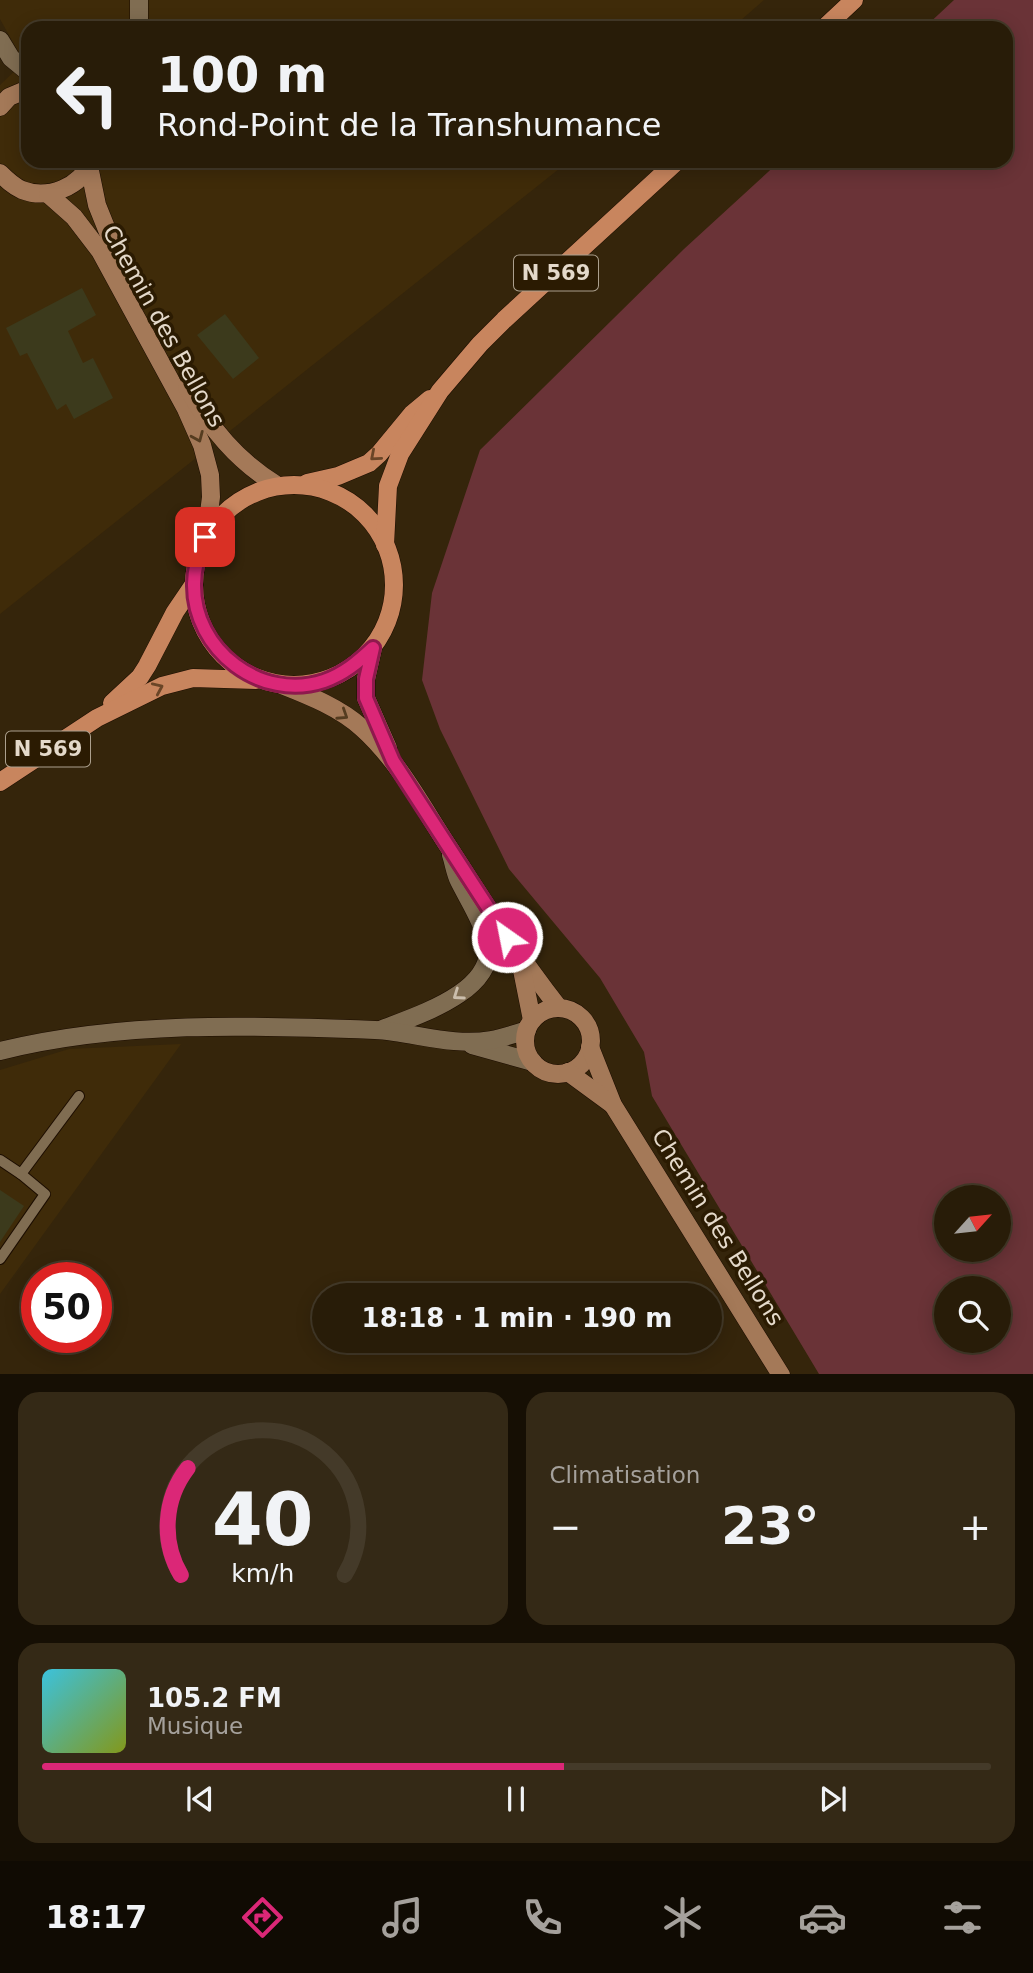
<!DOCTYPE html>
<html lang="fr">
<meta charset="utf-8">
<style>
:root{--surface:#281c08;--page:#342916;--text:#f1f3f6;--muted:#a5a19c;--line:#443a29;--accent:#db2777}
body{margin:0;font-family:"DejaVu Sans",sans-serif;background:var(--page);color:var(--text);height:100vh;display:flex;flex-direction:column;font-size:26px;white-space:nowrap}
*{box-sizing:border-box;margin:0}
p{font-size:23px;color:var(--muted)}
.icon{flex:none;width:38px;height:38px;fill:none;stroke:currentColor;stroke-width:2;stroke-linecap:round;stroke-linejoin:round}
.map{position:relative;height:1374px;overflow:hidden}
.side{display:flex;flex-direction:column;gap:18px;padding:18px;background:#160f04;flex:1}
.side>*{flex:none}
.guide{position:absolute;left:21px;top:21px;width:992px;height:147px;border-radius:21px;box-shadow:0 4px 18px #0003,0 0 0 2px var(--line);background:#281c08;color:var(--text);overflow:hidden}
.needle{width:46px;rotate:63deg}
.controls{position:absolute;left:934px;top:1185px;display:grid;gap:14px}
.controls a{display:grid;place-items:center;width:77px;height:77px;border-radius:50%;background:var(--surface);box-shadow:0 4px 18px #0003,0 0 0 2px var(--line);font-size:35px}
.speed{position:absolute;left:21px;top:1262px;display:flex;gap:14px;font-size:35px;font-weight:700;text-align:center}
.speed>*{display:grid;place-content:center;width:91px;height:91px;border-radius:50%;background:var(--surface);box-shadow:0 4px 18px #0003,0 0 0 2px var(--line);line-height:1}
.speed .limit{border:10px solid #d22;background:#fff;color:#111}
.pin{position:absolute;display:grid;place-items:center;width:60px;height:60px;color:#fff;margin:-30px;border-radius:14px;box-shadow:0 4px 10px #0006}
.me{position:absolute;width:77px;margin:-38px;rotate:327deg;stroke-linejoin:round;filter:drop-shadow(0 0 5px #0008)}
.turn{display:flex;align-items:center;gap:24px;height:147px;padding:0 21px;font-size:32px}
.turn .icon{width:91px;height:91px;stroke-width:2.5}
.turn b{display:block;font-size:49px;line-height:60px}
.big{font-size:52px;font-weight:700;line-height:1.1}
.side .widget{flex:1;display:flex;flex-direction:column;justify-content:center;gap:10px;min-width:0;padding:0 24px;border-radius:21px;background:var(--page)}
.side .dial{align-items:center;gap:0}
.dial svg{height:182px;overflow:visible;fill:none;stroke:var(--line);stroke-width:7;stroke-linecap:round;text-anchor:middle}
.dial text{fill:var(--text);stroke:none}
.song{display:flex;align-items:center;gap:21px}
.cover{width:84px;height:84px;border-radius:10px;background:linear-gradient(135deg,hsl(190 70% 55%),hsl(70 70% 35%))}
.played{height:7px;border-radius:4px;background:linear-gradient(90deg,var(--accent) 55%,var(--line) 55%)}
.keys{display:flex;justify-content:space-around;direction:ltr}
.heat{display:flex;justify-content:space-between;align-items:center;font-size:38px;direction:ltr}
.side .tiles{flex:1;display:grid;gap:18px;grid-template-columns:1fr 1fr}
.widget:last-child{grid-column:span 2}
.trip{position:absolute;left:312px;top:1283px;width:410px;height:70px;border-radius:35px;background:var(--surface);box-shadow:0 4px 18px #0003,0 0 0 2px var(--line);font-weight:700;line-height:70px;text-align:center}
.dock{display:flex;height:112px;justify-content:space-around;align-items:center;background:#100b03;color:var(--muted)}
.dock .icon{width:49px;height:49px}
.dock .selected{color:var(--accent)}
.dock b{font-size:32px;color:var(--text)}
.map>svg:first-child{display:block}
.built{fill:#3f2b09}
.green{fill:#6a3337;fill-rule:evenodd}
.building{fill:#3c3a1c}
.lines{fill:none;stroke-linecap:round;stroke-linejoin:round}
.lane-casing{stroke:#1c0d00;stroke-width:12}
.street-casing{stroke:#1c0d00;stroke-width:19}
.secondary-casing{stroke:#1c0d00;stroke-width:19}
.primary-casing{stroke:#1c0d00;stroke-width:19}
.lane{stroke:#806d52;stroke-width:10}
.street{stroke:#806d52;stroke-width:18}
.secondary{stroke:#a47958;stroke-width:18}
.primary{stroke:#c8855e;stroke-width:18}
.oneway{stroke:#553c20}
.oneway2{stroke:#6a4527}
.oneway3{stroke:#cbbeac}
.route-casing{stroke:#8e194d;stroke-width:18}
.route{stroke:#db2777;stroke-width:12}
.labels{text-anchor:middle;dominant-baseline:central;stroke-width:7;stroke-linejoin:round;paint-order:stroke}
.shield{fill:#2b1b02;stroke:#aca08e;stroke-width:2}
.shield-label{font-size:21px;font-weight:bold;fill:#e4d9ca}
.street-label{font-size:23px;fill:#e4d9ca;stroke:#2b1b02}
</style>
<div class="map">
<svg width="1033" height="1375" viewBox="0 0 1033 1375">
<rect width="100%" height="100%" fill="#35250b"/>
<g class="built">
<path d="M0 0H764L732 28H28V161H569L0 614V85L24 62 0 19Z"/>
<path d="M181 1044 0 1294V1070L69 1049Z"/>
</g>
<path class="green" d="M954 0H1033V1374H819L652 1096 644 1052 600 978 509 869 440 729 422 680 432 593 480 450 684 249 780 161H1006V28H924ZM947 1197H999V1250H947ZM947 1288H999V1340H947Z"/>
<g class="building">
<path d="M82 288 96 315 68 331 83 363 93 358 113 398 74 419 66 404 57 410 27 353 20 356 6 328Z"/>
<path d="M225 314 259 358 233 379 197 335Z"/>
<path d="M0 1190 24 1206 0 1242Z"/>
</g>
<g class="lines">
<g class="lane-casing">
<g id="lane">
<path d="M0 1160 21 1174 79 1096"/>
<path d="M0 1259 45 1194 21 1174"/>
</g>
</g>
<g class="street-casing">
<g id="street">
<path d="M139 0V28"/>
<path d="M0 40 11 58 28 72"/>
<path d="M380 1030C415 1016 500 991 487 940 481 919 469 901 459 881 455 873 454 864 451 855"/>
<path d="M472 1045 533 1062"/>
<path d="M0 1051C121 1021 251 1025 375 1030 413 1032 453 1047 491 1040 503 1038 515 1034 527 1030"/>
</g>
</g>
<g class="secondary-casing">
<g id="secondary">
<path d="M0 107 9 97 28 89"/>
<path d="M89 166 97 205 126 277"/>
<path d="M0 173C7 180 13 186 22 190 48 200 81 187 91 161"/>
<path d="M48 194 74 217 100 251 186 409 202 445 210 475 211 497 206 537"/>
<path d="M187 387C210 428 237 461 278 486"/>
<path d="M373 648 366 679V698L388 748"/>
<path d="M282 685C310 696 340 708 362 728 399 761 423 808 450 849 485 904 519 957 559 1008"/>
<path d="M520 960 532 1020"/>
<circle cx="558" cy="1041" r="33"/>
<path d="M590 1047 613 1105 781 1375"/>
<path d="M568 1072 613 1105"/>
</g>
</g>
<g class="primary-casing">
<g id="primary">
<path d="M824 28 854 0"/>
<path d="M307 483 338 476 369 463 379 454 412 414 430 399"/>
<circle cx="294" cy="585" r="100"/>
<path d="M385 545 388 486 400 454 440 391 480 344 504 320 677 161"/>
<path d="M112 703 140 677 147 666 175 612 194 584"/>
<path d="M0 782 97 718 162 686 193 678 256 680"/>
</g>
</g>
<use href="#lane" class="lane"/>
<use href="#street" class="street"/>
<use href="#secondary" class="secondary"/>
<use href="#primary" class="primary"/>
</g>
<defs><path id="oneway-chevron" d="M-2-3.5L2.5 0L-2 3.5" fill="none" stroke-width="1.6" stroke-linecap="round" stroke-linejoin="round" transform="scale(1.75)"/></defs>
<g class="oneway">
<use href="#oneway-chevron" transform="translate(198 437) rotate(67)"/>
<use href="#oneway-chevron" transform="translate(343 715) rotate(33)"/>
</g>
<g class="oneway2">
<use href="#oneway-chevron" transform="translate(375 456) rotate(139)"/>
<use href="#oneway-chevron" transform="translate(158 688) rotate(-24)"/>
</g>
<use class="oneway3" href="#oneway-chevron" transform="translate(458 995) rotate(145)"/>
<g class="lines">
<g class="route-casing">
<path id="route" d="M205 537C199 552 194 567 194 584 193 650 261 702 324 681 344 674 358 662 373 648L366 679V698L393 761 507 937"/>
</g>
<use href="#route" class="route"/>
</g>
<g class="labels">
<g class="shield">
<rect x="514" y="255.5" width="84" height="35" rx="5"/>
<rect x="6" y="731.5" width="84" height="35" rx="5"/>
</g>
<g class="shield-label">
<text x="556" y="273">N 569</text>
<text x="48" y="749">N 569</text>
</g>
<g class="street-label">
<text transform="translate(164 326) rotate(61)">Chemin des Bellons</text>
<text transform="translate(718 1227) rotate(58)">Chemin des Bellons</text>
</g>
</g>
</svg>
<div class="controls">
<a><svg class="needle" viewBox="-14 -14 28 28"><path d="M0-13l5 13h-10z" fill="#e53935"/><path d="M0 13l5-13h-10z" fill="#a5a19c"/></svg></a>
<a><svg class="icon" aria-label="search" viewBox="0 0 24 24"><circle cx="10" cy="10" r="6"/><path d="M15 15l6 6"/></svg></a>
</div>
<div class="speed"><div class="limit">50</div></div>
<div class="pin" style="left:205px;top:537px;background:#d93025"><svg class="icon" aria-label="arrive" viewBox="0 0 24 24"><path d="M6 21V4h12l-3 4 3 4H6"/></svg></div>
<svg class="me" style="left:507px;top:937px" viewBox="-20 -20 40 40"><circle r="17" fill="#db2777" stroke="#fff" stroke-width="3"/><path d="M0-11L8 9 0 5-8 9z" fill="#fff"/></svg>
<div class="trip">18:18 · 1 min · 190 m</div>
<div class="guide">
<div class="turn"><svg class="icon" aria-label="left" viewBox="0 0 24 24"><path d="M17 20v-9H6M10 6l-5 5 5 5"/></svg><div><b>100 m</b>Rond-Point de la Transhumance</div></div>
</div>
</div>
<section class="side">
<div class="tiles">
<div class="widget dial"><svg viewBox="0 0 100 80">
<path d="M14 69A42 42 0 1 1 86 69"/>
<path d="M14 69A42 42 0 0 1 17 22" stroke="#db2777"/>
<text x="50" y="56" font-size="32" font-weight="700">40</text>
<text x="50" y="72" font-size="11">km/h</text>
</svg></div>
<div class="widget"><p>Climatisation</p>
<div class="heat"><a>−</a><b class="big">23°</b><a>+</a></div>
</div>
<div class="widget">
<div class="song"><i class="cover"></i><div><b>105.2 FM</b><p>Musique</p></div></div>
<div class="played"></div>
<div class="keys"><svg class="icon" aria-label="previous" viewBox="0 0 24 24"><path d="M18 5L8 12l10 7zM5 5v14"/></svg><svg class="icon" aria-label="pause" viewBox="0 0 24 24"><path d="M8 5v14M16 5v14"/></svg><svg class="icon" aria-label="next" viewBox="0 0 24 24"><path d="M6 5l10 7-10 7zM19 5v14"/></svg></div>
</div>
</div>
</section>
<nav class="dock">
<b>18:17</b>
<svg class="icon selected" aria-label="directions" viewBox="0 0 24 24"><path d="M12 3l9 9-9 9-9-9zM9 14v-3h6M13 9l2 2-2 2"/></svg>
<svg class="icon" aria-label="music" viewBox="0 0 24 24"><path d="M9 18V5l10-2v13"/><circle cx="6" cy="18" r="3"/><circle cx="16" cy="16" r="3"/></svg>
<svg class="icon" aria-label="phone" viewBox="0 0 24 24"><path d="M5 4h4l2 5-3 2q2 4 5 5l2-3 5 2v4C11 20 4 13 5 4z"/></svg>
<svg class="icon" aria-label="climate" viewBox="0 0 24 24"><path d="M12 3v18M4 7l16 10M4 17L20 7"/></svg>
<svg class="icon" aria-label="car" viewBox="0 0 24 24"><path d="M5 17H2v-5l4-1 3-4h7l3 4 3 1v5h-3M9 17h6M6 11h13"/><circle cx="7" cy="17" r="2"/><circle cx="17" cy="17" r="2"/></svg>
<svg class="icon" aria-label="filters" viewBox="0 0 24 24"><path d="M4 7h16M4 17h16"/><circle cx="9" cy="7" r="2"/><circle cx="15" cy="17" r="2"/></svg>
</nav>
